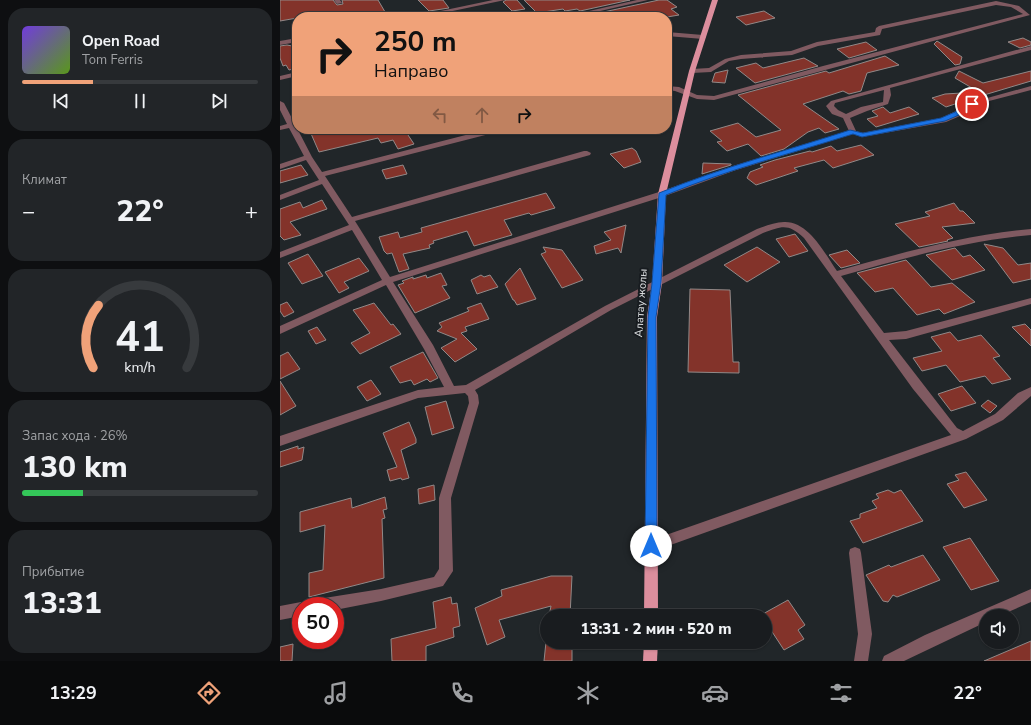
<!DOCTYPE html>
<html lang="ru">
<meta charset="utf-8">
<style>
:root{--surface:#191c1f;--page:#222528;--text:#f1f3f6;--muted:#9fa1a4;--line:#373a3d;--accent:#f0a279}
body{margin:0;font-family:"Nunito Sans",sans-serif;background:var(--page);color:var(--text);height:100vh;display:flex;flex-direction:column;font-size:15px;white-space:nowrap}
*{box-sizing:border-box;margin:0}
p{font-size:13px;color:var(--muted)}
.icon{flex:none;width:22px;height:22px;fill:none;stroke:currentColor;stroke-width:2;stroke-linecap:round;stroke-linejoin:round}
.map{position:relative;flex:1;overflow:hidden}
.side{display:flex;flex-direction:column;gap:8px;padding:8px;background:#0e0f11;width:280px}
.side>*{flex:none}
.top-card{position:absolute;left:12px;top:12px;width:380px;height:122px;border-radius:16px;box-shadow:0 1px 3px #0004,0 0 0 1px var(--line);background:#f0a279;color:#111;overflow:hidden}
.controls{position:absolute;left:699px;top:609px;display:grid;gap:8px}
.controls a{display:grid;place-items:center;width:40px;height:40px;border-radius:50%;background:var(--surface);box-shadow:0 1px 3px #0004,0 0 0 1px var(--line);font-size:20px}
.speed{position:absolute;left:12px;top:597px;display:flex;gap:8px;font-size:20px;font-weight:700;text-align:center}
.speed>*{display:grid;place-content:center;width:52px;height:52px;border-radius:50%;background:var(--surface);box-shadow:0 1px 3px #0004,0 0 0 1px var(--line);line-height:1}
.speed .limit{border:6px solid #d22;background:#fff;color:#111}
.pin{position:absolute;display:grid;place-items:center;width:34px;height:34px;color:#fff;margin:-17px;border:2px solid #fff;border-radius:50%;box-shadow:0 1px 4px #0007}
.me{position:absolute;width:44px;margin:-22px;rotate:0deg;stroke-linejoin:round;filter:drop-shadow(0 0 3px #0008)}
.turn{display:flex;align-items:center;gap:14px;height:84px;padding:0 16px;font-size:18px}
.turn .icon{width:52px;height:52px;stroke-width:2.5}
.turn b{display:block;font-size:28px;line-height:34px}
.lanes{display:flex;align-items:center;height:38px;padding:0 16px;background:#0003;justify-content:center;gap:20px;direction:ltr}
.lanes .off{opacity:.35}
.big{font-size:30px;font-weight:800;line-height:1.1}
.side .card{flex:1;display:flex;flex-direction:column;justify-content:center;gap:6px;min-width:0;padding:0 14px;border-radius:16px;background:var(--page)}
.side .dial{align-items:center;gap:0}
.dial svg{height:104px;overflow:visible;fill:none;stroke:var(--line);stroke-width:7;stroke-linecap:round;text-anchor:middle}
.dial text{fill:var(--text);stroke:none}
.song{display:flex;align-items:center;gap:12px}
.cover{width:48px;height:48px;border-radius:6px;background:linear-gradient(135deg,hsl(260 70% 55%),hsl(90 70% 35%))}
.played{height:4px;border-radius:2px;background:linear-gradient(90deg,var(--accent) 30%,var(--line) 30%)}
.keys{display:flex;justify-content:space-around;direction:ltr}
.heat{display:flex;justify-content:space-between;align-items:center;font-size:22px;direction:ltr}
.charge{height:6px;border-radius:3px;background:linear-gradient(90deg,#34c759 26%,var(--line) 0)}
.trip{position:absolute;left:260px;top:609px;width:232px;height:40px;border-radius:20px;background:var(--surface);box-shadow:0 1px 3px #0004,0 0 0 1px var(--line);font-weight:800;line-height:40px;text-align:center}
.tab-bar{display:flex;height:64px;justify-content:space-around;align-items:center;background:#0a0b0c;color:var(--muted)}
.tab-bar .icon{width:28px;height:28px}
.tab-bar .active{color:var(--accent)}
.tab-bar b{font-size:18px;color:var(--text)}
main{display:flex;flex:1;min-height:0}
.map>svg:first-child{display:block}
.building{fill:#83332a;stroke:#918988}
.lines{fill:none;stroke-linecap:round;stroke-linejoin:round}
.minor{fill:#805a61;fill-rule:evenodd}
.major{fill:#dc8e9d;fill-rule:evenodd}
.route{fill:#1a73e8;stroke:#114b97}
.labels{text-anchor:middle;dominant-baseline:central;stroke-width:4;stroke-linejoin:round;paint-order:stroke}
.street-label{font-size:11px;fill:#dee1e3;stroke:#181c20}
</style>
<main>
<section class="side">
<div class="card">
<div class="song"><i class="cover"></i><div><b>Open Road</b><p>Tom Ferris</p></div></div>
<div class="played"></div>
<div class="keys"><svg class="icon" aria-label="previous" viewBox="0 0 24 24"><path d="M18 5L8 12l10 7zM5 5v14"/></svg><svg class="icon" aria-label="pause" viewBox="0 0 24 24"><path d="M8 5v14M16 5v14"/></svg><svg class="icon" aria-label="next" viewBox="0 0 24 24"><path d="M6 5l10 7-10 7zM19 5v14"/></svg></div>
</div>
<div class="card"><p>Климат</p>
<div class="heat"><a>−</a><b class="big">22°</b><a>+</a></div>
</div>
<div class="card dial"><svg viewBox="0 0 100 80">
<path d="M14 69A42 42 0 1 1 86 69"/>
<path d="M14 69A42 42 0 0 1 18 21" stroke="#f0a279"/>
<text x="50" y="56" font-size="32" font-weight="700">41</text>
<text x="50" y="72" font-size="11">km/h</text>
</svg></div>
<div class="card"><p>Запас хода · 26%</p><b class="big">130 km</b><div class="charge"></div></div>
<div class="card"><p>Прибытие</p><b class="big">13:31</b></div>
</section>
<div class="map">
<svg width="751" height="661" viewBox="0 0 751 661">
<rect width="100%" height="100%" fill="#212629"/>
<g class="building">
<path d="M0 0H53L57 5 63 4 62 0H98L108 17H17V18L0 21Z"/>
<path d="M138 0H163L169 8 149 11Z"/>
<path d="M226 0H237L245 9 232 11 223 2Z"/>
<path d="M244 0H350L300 11 297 9 285 11 283 9 257 13Z"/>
<path d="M379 0H387L397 7 391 9 399 15 387 17H367L360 12 326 17 305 16Z"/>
<path d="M484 11 495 18 466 25 456 17Z"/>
<path d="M743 38 751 42V45L740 48 728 42Z"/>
<path d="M657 41 682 57 680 64 675 65 654 44Z"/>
<path d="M586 42 597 50 569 58 557 49Z"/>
<path d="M7 45 17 47V68L9 70 6 65 3 66 0 58V46Z"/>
<path d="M605 56 619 65 587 73 581 91 569 94 563 91 523 104 559 129 545 133 539 128 528 132 504 149 481 156 468 144 447 151 437 142 442 141 430 131 458 123 476 137 501 130 458 95 546 71 549 73Z"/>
<path d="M524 58 538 66 475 83 456 68 476 63 483 68Z"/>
<path d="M448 70 445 83 432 82 435 73Z"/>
<path d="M679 71 703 83 751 71V81L704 95 675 78Z"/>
<path d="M698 92 699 96 666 107 652 98 665 94Z"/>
<path d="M603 107 610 113 629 107 639 114 596 127 587 119 598 116 592 111Z"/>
<path d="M29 129H124L134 144 118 149 113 140 101 143 98 138 39 152Z"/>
<path d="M581 145 594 155 553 168 544 160 514 168 518 171 476 185 467 178 470 172 483 167 480 165 495 160 530 151 532 152 551 146 557 151Z"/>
<path d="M352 148 356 151 361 162 344 168 330 154Z"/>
<path d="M423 163 451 164V165L422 174Z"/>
<path d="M21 165 28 175 0 183V171Z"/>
<path d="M123 165 127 174 106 179 102 170Z"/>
<path d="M266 193 275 208 251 215 249 213 224 220 232 235 194 246 187 231 153 241 154 243 149 245 150 248 123 254 129 269 119 272 112 253 107 254 104 251 99 237 118 232 120 238 142 232 141 228Z"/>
<path d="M42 200 47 209 10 222 21 235 4 240 0 236V209L20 202 23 208Z"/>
<path d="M674 203 680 211H683L695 223 662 227 673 238 667 240 668 241 639 247 615 224 650 216 645 212Z"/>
<path d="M346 225 341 253 338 248 316 254 314 246 331 240 324 232Z"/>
<path d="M515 234 528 251 509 257 496 239Z"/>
<path d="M704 244 723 248 738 265 751 263V279L733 283Z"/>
<path d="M263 247 282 250 303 280 282 288 261 254 266 252Z"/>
<path d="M477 247 500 262 467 282 444 265Z"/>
<path d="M675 248 683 257 690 255 705 270 672 280 646 255Z"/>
<path d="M567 250 580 263 561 268 549 255Z"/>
<path d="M28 254 43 276 22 284 8 263Z"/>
<path d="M79 258 89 271 64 282 69 288 59 293 45 272Z"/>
<path d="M626 260 651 287 672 283 695 302 664 314 659 309 637 315 613 288 595 292 577 273Z"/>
<path d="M240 268 256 299 237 305 234 300H233L225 284Z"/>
<path d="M161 273 167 285 162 286 170 298 135 313 118 285 124 283 122 281 133 277V279L146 275 147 278Z"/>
<path d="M201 275 204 277 210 275 218 287 197 294 191 280Z"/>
<path d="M410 289 450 290 453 362H459V373L408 372Z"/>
<path d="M7 302 14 312 4 317 0 311V305Z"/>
<path d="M94 303 111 325 113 324 121 334 80 354 71 343 90 333 73 310Z"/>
<path d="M201 303 209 319 185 327 187 331 181 333 197 349 175 362 161 348 177 339 157 331 162 327 159 323 189 311 187 308Z"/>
<path d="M745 324 751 330V346L732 327Z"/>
<path d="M37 327 46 340 36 344 28 331Z"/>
<path d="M670 332 678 341 701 335 720 356 713 358 731 379 712 384 705 376 680 382 666 365 642 371 633 358 662 351 651 337Z"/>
<path d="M8 352 20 369 0 379V356Z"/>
<path d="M143 352 158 378 150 382 147 379 134 385 131 380 120 383 110 367Z"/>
<path d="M91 380 101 394 87 401 77 387Z"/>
<path d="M0 381 16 406 0 415Z"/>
<path d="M682 386 696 403 671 411 658 394Z"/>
<path d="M708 400 717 406 710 413 701 406Z"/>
<path d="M166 401 174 428 152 435 145 407Z"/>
<path d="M129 422 136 439V443L121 450 129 478 122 480 121 478 110 481 107 470 117 467 103 433Z"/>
<path d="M18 446V449L24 447 22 460 0 467V452Z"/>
<path d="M686 472 707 500 684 508 667 484 679 480 675 475Z"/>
<path d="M154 485 155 500 139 504 138 489Z"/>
<path d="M608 490 614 493 621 490 643 521 583 543 570 521 580 518V514L597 508 592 501 599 498 596 494Z"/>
<path d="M105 497 107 509 103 510 105 518 102 519 104 578 29 597V573L43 570 45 525 20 532V512L71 498 72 508Z"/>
<path d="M690 538 719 581 691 590 663 547Z"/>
<path d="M643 555 660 580 617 597 613 595 608 602 603 601 586 575 609 565 611 567Z"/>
<path d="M271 576H292L290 616H269L271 606 219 620 225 637 207 645 195 608 222 596 221 590Z"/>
<path d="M171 597 172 604 177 603 180 626 173 628 174 637 146 646V661H112L111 639 156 628 153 602Z"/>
<path d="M508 600 525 625 518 630 524 639 504 650 485 621V616L481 615Z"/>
<path d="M751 641V661H704Z"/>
<path d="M266 642H292V661H264Z"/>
<path d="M13 644 12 661H0V647Z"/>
</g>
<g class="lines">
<g class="minor">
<path d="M54 0H60L62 3 57 4Z"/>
<path d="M213 0H225L144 17H132Z"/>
<path d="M357 0H368L294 17H283Z"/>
<path d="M716 1 739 6 750 15 434 100 417 99 395 91 387 90V86L399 87 417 95 434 96 543 66 743 14 731 7 716 5 602 29 600 35 538 46 512 55 461 59 449 61 431 72 412 73 409 71 412 69 429 68 445 59 461 55 511 51 537 42 595 32 596 28 599 26Z"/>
<path d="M387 32 423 35 426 37 423 39 387 36Z"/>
<path d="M17 38V42L0 45V41Z"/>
<path d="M751 46V50L610 88 611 95 608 104 587 111 570 118 576 131 582 133 661 118 674 112 682 105 751 86V90L686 107 680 116 666 122 582 137 573 134 456 170 385 196 113 282 153 345 174 386 186 385 325 306 477 229C486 226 495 222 504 222 529 221 545 254 557 271 621 253 685 235 751 229V235C686 241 624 258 561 276L604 333 626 331 751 298V304L626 339 609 340 677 428 683 431 715 414 738 393 751 387V396L723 420 686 439 371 552 366 550 365 546 366 542 671 435 633 389 524 238C508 223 502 226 483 233L331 310 195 390 198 395 199 403 171 498 173 571 163 586 101 601 55 610V606H31L33 601 38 599 101 589 154 577 159 569V498L189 403 188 396 185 393 138 398 0 446V436L138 390 164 387 144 349 106 285 0 334V326L102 280 72 230 0 258V252L69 225 42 184 0 200V195L39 180 26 160 0 169V164L24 156 9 128 0 130V126L7 124 0 110V101L4 103 32 157 42 172 209 129H222L221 131 45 176 72 217 304 151H307L311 153 310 155 75 221 110 277 379 192 450 167 569 131 563 118 552 114 546 106 551 101ZM604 90 603 102 581 107 566 114 558 110 554 106 555 103Z"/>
<path d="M17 72V76L0 80V76Z"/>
<path d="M575 547 580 549 581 553 592 634 588 661H574L578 634 569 553 570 549Z"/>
<path d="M751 589V602L719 616H706V622L624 661H602L604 656 645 635Z"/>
<path d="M21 602 27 606H21V616L0 620V606Z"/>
</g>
<g class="major">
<path d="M432 0H438L415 71 386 194 382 283 377 317 378 616H364L367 317 372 283 378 194 409 71Z"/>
<path d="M364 642H378L377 661H363Z"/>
</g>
</g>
<path class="route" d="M692 102 695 104 686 108 679 115 665 121 582 137 573 134C510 154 446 170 386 195L381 283 376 317 377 546 375 550 371 552 367 550 365 546 368 317 372 283 379 193C442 167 506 151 570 130L583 133 661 118 675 112 682 105Z"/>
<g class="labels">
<g class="street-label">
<text transform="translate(361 303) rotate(-86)">Алатау жолы</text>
</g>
</g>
</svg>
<div class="controls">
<a><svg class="icon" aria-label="sound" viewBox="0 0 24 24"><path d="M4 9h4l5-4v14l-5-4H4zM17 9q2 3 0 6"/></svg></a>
</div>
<div class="speed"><div class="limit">50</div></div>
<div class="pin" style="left:692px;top:104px;background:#d93025"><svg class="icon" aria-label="arrive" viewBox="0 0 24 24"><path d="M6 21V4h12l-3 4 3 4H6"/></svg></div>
<svg class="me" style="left:371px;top:546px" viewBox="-20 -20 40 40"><circle r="19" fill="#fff"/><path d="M0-13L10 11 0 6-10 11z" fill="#1a73e8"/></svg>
<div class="trip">13:31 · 2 мин · 520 m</div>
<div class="top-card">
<div class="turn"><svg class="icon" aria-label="right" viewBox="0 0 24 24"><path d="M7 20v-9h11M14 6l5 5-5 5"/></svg><div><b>250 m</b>Направо</div></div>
<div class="lanes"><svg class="icon off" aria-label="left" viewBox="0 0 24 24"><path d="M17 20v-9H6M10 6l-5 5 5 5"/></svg><svg class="icon off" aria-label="ahead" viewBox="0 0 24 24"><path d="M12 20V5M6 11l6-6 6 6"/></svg><svg class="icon" aria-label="right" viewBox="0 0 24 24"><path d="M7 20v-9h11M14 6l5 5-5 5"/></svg></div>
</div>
</div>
</main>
<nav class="tab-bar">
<b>13:29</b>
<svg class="icon active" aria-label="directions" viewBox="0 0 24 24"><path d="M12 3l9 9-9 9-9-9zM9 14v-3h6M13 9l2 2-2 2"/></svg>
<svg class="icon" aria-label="music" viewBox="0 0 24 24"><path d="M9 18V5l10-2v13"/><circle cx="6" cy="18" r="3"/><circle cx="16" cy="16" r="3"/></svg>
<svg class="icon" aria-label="phone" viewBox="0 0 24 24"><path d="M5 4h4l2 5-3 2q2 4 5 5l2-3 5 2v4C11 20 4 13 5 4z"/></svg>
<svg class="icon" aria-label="climate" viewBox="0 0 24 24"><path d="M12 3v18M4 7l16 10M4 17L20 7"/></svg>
<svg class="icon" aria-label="car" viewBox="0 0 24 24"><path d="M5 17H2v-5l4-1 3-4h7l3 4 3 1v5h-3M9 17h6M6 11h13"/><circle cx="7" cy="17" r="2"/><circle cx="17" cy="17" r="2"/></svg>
<svg class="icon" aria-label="filters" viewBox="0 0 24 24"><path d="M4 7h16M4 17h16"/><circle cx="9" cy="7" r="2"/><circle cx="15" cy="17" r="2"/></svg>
<b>22°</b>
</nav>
